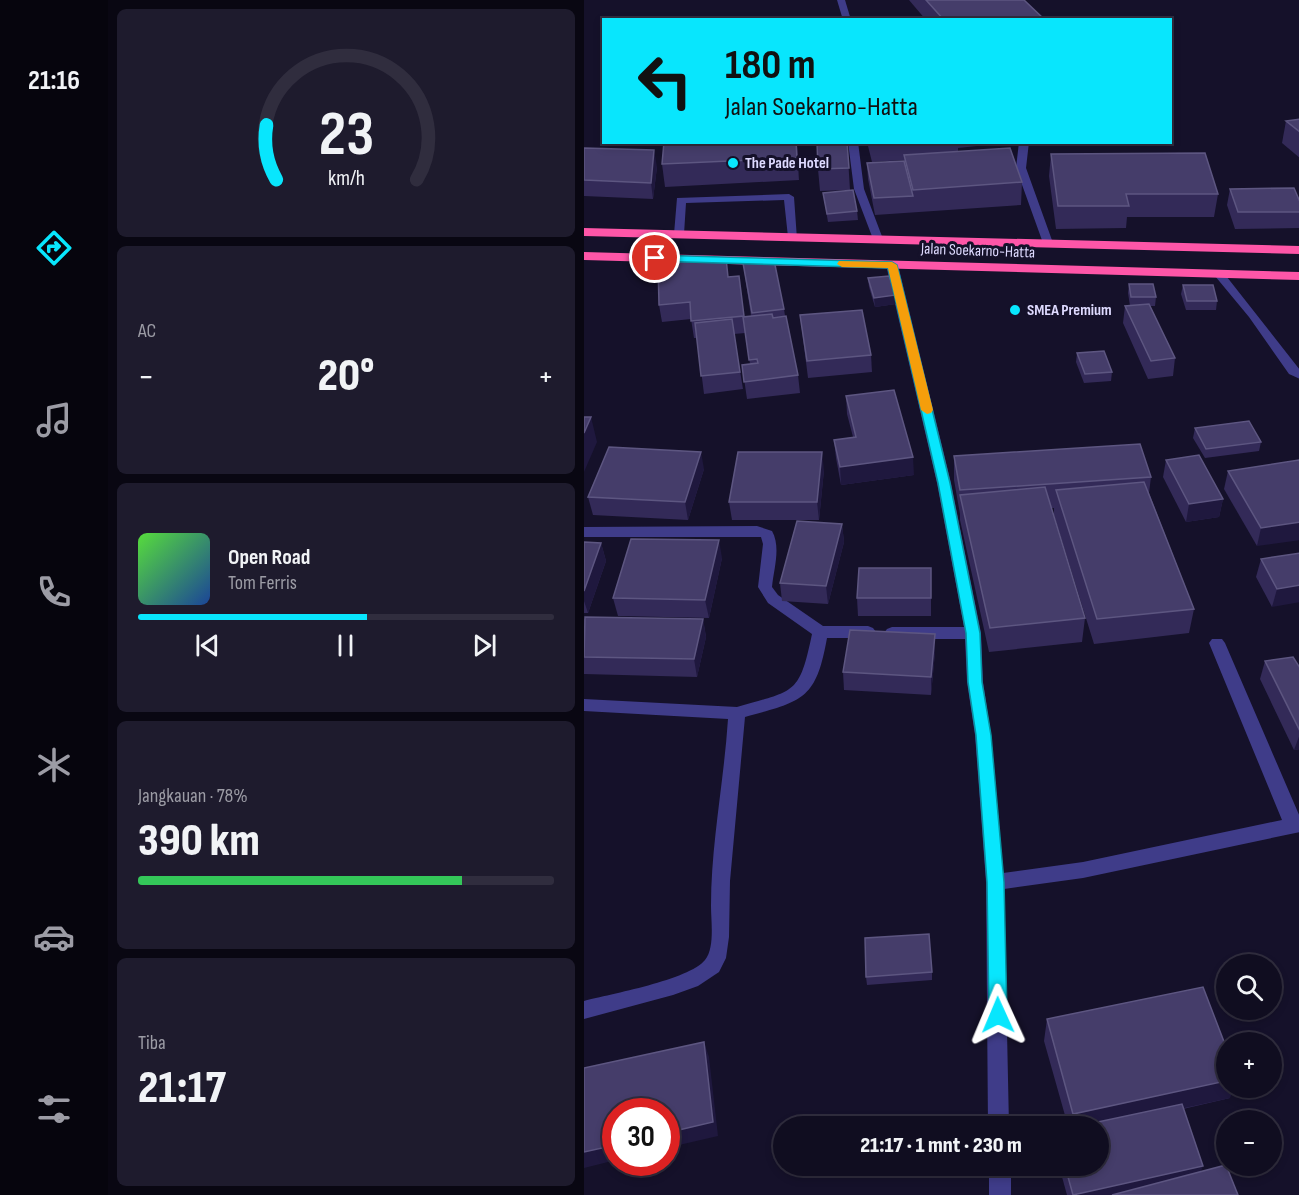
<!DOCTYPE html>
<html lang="id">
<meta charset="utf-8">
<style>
:root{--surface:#100d20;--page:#1e1b2d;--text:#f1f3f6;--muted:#9c9ca5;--line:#302d3e;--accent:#08e6fd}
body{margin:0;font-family:"Sofia Sans Condensed",sans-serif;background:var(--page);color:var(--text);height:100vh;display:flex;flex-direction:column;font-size:22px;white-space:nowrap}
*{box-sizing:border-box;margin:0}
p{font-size:20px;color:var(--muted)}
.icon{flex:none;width:33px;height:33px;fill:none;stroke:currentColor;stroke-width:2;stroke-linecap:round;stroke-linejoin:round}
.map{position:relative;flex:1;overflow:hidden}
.sheet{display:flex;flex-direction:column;gap:9px;padding:9px;background:#090712;width:476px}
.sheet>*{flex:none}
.hud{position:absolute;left:18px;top:18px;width:570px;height:126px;border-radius:0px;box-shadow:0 3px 9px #0003,0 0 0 2px var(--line);background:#08e6fd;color:#111;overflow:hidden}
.fabs{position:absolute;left:632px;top:954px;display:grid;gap:12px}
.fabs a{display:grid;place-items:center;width:66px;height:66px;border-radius:50%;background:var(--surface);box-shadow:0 3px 9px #0003,0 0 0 2px var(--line);font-size:30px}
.speed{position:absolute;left:18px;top:1098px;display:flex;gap:12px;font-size:30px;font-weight:700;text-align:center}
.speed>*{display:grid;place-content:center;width:78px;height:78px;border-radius:50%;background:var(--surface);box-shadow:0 3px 9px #0003,0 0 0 2px var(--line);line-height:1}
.speed .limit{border:9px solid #d22;background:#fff;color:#111}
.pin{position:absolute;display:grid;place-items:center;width:51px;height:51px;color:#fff;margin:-26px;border:3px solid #fff;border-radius:50%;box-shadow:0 2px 6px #0007}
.me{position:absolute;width:66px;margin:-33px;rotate:359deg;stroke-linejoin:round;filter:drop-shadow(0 0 4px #0008)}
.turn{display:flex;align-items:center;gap:21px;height:126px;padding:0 24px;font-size:27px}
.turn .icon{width:78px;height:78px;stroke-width:2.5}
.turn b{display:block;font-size:42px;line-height:51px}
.big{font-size:45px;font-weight:800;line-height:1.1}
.sheet .tile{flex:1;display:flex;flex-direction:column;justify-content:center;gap:9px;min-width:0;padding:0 21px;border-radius:9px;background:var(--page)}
.sheet .dial{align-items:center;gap:0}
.dial svg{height:156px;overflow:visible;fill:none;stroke:var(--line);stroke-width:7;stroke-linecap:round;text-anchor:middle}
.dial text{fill:var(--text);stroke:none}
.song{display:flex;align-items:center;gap:18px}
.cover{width:72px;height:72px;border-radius:9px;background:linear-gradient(135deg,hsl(110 70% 55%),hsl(220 70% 35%))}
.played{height:6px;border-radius:3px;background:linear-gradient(90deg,var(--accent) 55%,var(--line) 55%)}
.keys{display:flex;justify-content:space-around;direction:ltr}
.heat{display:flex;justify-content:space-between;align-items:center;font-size:33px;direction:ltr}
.charge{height:9px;border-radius:4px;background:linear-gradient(90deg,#34c759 78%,var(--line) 0)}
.trip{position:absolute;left:189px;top:1116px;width:336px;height:60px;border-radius:30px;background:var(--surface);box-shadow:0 3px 9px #0003,0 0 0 2px var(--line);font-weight:800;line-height:60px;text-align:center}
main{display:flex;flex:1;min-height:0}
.menu{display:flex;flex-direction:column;width:108px;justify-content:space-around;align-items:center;background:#06050d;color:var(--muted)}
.menu .icon{width:42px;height:42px}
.menu .active{color:var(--accent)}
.menu b{font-size:27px;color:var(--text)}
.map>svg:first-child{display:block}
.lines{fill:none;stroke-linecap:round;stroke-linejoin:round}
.minor{fill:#3f3c89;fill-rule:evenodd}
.highway{fill:#fe56a8;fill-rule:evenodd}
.wall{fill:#332a58}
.shaded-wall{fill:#1f183e}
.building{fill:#453d6a;stroke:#5d5681;stroke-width:1.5}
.route{fill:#08e6fd;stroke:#0596a4;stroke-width:1.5}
.slow{fill:#f59e0b}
.poi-dot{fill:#08e6fd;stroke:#15112a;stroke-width:2}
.labels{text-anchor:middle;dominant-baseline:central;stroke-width:6;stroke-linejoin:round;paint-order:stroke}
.far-poi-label{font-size:16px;font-weight:bold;fill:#dedaff;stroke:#15112a;text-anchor:start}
.far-street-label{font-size:16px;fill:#dedaff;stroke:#15112a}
</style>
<main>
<nav class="menu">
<b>21:16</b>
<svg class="icon active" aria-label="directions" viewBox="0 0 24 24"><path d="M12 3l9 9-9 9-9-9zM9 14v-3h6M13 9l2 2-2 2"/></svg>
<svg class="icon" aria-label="music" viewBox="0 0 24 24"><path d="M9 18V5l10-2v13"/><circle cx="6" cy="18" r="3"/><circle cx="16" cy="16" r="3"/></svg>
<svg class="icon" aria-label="phone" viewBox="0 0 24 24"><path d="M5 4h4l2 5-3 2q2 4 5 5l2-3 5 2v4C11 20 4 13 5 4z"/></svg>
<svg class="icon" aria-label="climate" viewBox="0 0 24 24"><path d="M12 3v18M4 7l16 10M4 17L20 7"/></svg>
<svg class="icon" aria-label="car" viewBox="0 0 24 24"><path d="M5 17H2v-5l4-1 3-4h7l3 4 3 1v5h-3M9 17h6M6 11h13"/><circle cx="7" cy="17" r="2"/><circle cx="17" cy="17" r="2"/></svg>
<svg class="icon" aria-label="filters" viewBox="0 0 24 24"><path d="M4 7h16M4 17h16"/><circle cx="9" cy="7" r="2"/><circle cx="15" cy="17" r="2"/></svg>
</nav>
<section class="sheet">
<div class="tile dial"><svg viewBox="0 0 100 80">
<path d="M14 69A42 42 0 1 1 86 69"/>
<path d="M14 69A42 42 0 0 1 9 41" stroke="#08e6fd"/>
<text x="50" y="56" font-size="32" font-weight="700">23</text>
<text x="50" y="72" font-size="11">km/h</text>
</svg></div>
<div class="tile"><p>AC</p>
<div class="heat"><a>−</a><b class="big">20°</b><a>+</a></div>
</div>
<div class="tile">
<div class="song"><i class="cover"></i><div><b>Open Road</b><p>Tom Ferris</p></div></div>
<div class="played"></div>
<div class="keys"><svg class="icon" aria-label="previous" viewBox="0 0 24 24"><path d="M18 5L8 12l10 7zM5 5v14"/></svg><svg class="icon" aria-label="pause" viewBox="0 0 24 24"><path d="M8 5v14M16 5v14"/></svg><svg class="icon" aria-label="next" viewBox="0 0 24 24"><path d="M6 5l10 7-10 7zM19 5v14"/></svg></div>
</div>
<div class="tile"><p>Jangkauan · 78%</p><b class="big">390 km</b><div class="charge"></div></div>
<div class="tile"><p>Tiba</p><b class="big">21:17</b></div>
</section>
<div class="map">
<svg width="716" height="1195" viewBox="0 0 716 1195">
<rect width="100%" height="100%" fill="#15112a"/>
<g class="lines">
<g class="minor">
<path d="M253 0H261L267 20H259Z"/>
<path d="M264 142H274L280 189 299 239 298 241H290L289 239 270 189Z"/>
<path d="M435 142H445L442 168 469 243 468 245 464 246 459 243 432 168Z"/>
<path d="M205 194 210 197 213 239 209 240 204 237 200 200 102 203 100 234 95 237 90 234 93 198Z"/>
<path d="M308 262 314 265 367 483 397 633 399 682 407 735 419 873 499 862 698 820 625 643 628 639H638L641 643 716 817V832L499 878 420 889 425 1126H404L402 882 391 735 383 682 381 639H308L303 637 300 633 303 629 308 627H380L353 483 302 265Z"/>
<path d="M635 271 639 272 716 370V379L705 374 665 317 631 276V272Z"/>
<path d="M173 526 188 531C197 547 190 568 188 587L194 595 239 626H284L289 628 292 632 289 636 284 638H243C232 700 219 701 161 717L146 881 145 937 142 958 135 972 114 986 89 995 0 1019V1001C26 994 105 980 121 960 131 948 127 921 127 906 127 844 140 781 144 719L0 711V699L153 707C211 690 215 696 228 634L184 603 174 587 179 544 177 537H0V527Z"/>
<rect x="405" y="1166" width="22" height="29"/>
</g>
<g class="highway">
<path d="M0 228 716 246V254L0 236Z"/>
<path d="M0 252 716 272V280L0 260Z"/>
</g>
</g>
<g class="wall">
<path d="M325 0H440L461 20H342Z"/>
<path d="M716 119V158L698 143 702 121Z"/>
<path d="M213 142 215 180 81 187 78 164Z"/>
<path d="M263 142 266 190 236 191 234 169Z"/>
<path d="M283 142H393V146L374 148V151L438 182 437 205 291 215 284 179 283 163 320 161V160L288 162Z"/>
<path d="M0 148 73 167 69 199 0 196Z"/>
<path d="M467 154 634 194 630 217H543L542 228 472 229 465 176Z"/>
<path d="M646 189 716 202V228L651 229 643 205Z"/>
<path d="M239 193 273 211 274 220 244 222Z"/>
<path d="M159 263 200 309 201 316 214 375 216 393 163 399 158 365 166 364 161 333 150 334 159 389 120 394 113 338H110L107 319 78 322 75 305 144 277 155 276 160 317 167 316Z"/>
<path d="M284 278 312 304 291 307 285 287Z"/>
<path d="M545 284 572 297 571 306H566L591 358 589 376 564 379 539 323 541 306H546L544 293Z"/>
<path d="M599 285 633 301 632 310H602L597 294Z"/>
<path d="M216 315 287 355 288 372 224 378Z"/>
<path d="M493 353 528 372 527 381 500 383 492 362Z"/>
<path d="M262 396 330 475 257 485 252 458 250 440 269 437 263 414Z"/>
<path d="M611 428 677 442 675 451 621 458 609 438Z"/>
<path d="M370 456 567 477 565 493 610 609 605 633 510 644 470 515V508H467L501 618 498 642 405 652 376 520V514L370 480Z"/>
<path d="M582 460 639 499 635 517 602 522 579 477Z"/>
<path d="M716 462 673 546 640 489 644 471Z"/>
<path d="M120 469 104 520 9 515 4 497Z"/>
<path d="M240 470 235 520H148L145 502Z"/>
<path d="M258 524 260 542 244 604 198 601 196 583Z"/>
<path d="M0 542 17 543 22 561 4 613H0Z"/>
<path d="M716 553 688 607 672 577 677 559Z"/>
<path d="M138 558 125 618 34 616 29 598Z"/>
<path d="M347 568V616H274L273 598Z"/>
<path d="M0 619H119L122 637 113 677 0 674Z"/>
<path d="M351 634V652L347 695 260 690 259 672Z"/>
<path d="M681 661 716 668V749L710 750 676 679Z"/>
<path d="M348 972V980L283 985 282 977Z"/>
<path d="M463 1019 646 1098 599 1109 616 1172 654 1195H483L475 1166H514V1126H484L460 1041Z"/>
</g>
<g class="shaded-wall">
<path d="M212 142H213L215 180 213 158Z"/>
<path d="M70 150 73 167 69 199 67 183Z"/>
<path d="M312 295V304L291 307 290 298Z"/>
<path d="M7 417 13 442 0 472V433Z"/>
<path d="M117 452 120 469 104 520 101 502Z"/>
<path d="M238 452 240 470 235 520 233 502Z"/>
<path d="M329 457 330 475 257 485 256 467Z"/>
<path d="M639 499 635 517 602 522 605 504Z"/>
<path d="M716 522V540L673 546 677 528Z"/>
<path d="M258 524 260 542 244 604 242 586Z"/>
<path d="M135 540 138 558 125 618 121 600Z"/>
<path d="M17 543 22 561 4 613 0 601V591Z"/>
<path d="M716 585V602L688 607 693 589Z"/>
<path d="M119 619 122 637 113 677 110 659Z"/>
<path d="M351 634V652L347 695V677Z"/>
<path d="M716 734V749L710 750Z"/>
<path d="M120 1042 125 1057 134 1136 82 1148V1133Z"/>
<path d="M642 1081V1088H650L646 1098 514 1127 487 1126 489 1114Z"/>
<path d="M32 1145V1160L0 1168V1152Z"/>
<path d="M619 1166 614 1179 544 1195H489Z"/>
</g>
<g class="building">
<path d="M342 0H440L461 20H360Z"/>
<path d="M716 119V132L702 121Z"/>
<path d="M80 142H212L213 158 78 164Z"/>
<path d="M233 142H263L265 168 234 169Z"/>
<path d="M0 148 70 150 67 183 0 180Z"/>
<path d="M426 148 438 182 329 190 320 155Z"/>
<path d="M621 153 634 194H542L545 206H474L467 154Z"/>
<path d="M320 161 329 196 290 198 283 163Z"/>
<path d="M710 188 716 202V212H654L646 189Z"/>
<path d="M269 190 273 211 243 214 239 193Z"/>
<path d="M142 258 144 277 155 276 160 316 107 321 106 302 75 305 74 264Z"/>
<path d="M190 260 200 309 168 313 159 263Z"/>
<path d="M305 276 312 295 290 298 284 278Z"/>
<path d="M545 284H569L572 297H547Z"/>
<path d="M599 285H629L633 301H603Z"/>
<path d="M565 304 591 358 567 361 541 306Z"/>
<path d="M278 310 287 355 223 361 216 315Z"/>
<path d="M188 314 189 318 202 316 214 375 160 382 158 365 174 363 173 359 165 360 159 317Z"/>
<path d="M148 319 156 372 117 376 111 323Z"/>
<path d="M520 351 528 372 501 374 493 353Z"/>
<path d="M310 390 329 457 256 467 250 440 272 437 262 396Z"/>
<path d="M0 417H7L0 433Z"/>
<path d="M665 421 677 442 622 449 611 428Z"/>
<path d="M556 444 567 477 376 490 370 456Z"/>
<path d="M25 447 117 452 101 502 4 497Z"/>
<path d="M154 452H238L233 502H145Z"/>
<path d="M615 455 639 499 605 504 582 460Z"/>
<path d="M715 460 716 462V522L677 528 644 471Z"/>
<path d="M560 482 610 609 513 619 472 490Z"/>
<path d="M461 487 501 618 406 628 376 495Z"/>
<path d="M213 521 258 524 242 586 196 583Z"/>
<path d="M47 539 135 540 121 600 29 598Z"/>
<path d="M0 542 17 543 0 591Z"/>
<path d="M716 553V585L693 589 677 559Z"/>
<path d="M275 568H347V598H273Z"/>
<path d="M1 617 119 619 110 659 0 657Z"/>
<path d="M266 630 351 634 347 677 259 672Z"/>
<path d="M709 657 716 668V731L681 661Z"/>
<path d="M345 934 348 972 282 977 281 938Z"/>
<path d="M619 987 642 1047V1081L489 1114 463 1019Z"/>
<path d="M120 1042 129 1122 82 1133V1112H32V1145L0 1152V1068Z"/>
<path d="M598 1104 619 1166 489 1195 481 1166H514V1126H495Z"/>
<path d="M642 1165 654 1195H528Z"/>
</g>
<path class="route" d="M71 255 308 262 313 265 366 483 396 633 398 682 407 735 420 882 423 1015 420 1021 414 1024 407 1021 405 1015 403 882 392 735 384 682 382 633 354 483 304 268 68 261V256Z"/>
<path class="slow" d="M255 261 308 262 313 265 349 410 347 413 343 414 337 410 304 268 258 267 253 264Z"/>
<g class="poi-dot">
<circle cx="149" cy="163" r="6"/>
<circle cx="431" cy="310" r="6"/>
</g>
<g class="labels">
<g class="far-poi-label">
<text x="161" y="163">The Pade Hotel</text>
<text x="443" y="310">SMEA Premium</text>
</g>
<g class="far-street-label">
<text transform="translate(394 251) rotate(2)">Jalan Soekarno-Hatta</text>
</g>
</g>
</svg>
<div class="fabs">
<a><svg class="icon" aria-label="search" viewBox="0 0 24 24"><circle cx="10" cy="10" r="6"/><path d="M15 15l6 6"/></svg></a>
<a>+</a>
<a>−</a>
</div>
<div class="speed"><div class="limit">30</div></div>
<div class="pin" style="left:71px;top:258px;background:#d93025"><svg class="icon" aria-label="arrive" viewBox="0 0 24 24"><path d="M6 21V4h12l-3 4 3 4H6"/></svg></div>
<svg class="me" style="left:414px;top:1015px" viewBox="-20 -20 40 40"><path d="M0-17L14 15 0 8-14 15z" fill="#08e6fd" stroke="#fff" stroke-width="4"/></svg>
<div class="trip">21:17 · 1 mnt · 230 m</div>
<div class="hud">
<div class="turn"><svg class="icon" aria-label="left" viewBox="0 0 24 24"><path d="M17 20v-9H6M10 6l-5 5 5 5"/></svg><div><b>180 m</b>Jalan Soekarno-Hatta</div></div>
</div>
</div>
</main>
